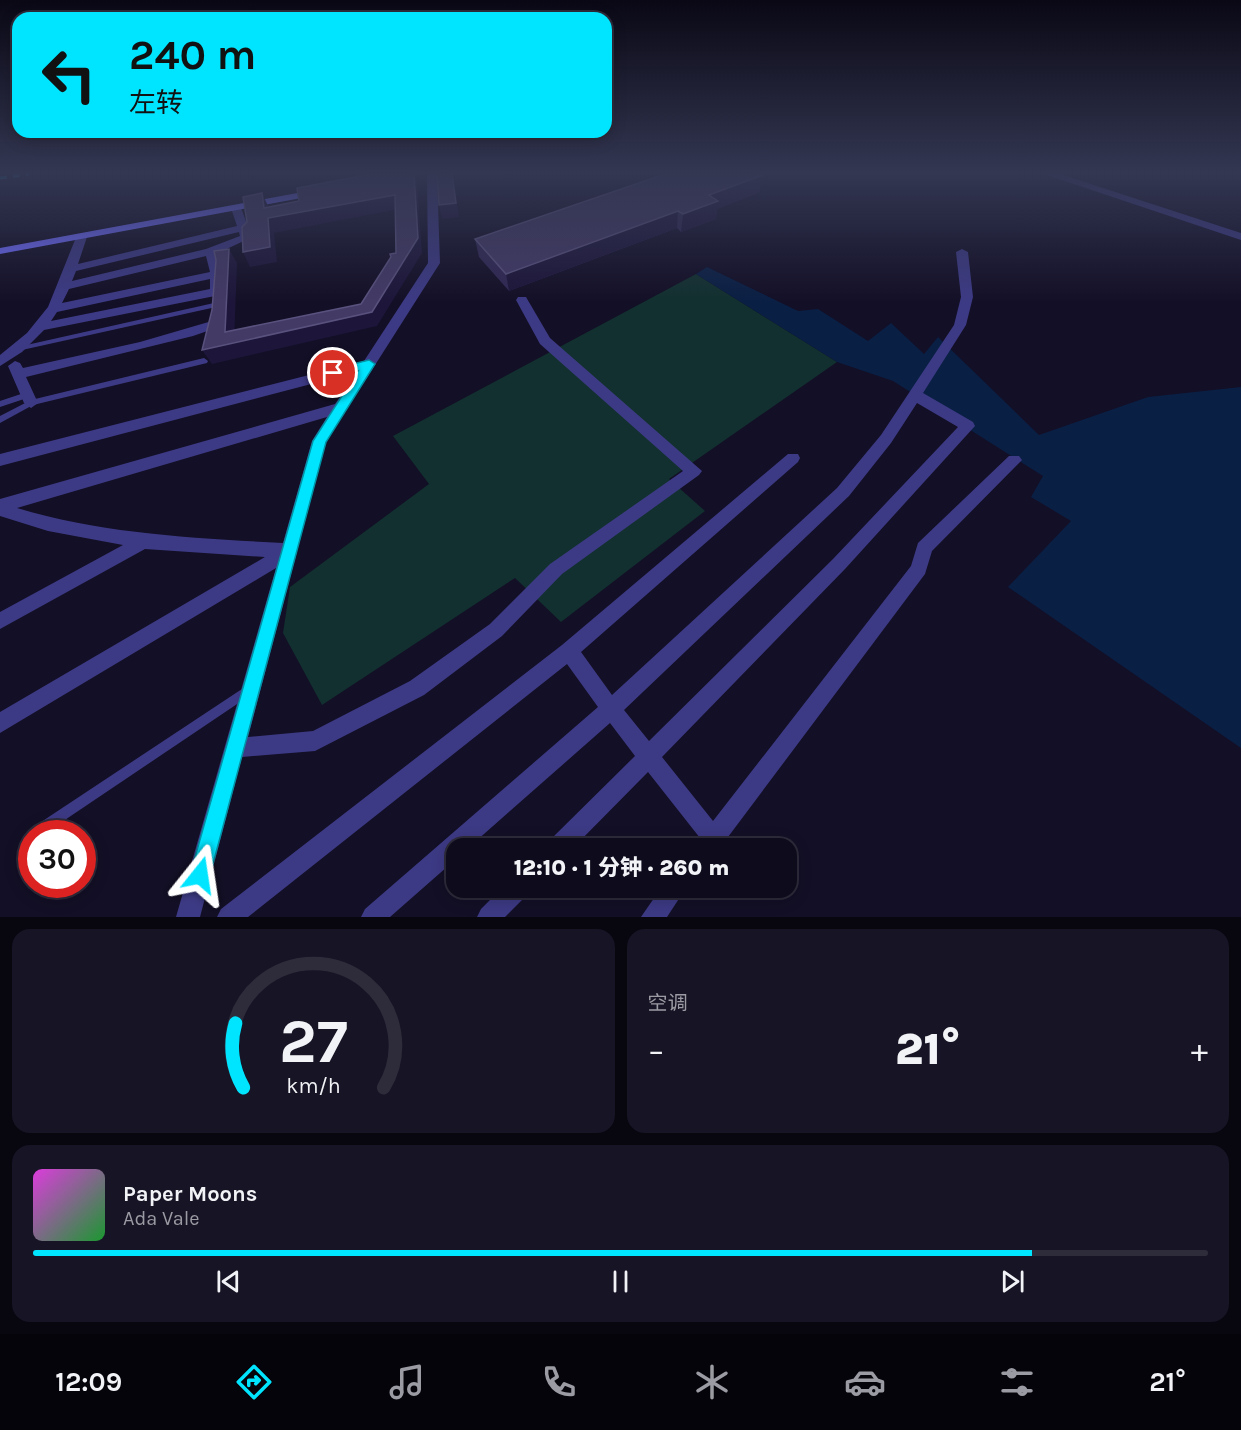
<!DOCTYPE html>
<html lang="zh">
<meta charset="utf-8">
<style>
:root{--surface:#0e0b1c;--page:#171425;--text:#f1f3f6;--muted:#9b9ba3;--line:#2e2b3b;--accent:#00e5ff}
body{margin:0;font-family:Karla,"Noto Sans SC",sans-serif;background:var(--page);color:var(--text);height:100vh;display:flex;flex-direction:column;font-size:22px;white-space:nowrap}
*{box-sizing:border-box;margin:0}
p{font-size:20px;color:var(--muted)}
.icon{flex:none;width:33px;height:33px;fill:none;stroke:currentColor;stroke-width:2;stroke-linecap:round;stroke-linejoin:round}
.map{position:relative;height:917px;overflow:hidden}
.details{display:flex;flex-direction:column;gap:12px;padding:12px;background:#08060f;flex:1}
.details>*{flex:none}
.top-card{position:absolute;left:12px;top:12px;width:600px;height:126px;border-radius:18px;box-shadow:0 3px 15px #0003,0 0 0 2px var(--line);background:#00e5ff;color:#111;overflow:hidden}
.speed{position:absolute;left:18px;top:820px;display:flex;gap:12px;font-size:30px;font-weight:700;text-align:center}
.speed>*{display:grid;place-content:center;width:78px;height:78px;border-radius:50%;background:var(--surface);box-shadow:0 3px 15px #0003,0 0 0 2px var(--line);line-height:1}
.speed .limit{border:9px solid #d22;background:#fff;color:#111}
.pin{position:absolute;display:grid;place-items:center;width:51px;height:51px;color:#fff;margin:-26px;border:3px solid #fff;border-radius:50%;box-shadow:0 2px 6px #0007}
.me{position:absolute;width:66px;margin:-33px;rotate:15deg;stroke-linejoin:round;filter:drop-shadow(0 0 4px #0008)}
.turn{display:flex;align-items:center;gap:21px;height:126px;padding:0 18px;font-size:27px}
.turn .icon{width:78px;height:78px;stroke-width:2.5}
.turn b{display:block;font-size:42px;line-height:51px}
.big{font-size:45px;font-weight:800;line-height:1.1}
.details .widget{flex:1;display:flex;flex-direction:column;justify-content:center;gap:9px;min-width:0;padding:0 21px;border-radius:18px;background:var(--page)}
.details .dial{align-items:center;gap:0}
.dial svg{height:156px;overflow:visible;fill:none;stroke:var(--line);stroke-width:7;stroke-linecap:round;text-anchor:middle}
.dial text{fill:var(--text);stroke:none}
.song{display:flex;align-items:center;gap:18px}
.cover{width:72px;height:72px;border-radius:9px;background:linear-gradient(135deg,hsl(300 70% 55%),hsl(130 70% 35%))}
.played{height:6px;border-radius:3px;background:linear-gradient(90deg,var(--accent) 85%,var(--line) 85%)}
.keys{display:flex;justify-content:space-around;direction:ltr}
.heat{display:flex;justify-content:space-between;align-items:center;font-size:33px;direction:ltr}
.details .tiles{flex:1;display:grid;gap:12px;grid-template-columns:1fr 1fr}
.widget:last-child{grid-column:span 2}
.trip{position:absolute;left:446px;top:838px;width:351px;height:60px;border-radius:18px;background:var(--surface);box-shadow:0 3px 15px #0003,0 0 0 2px var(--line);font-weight:800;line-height:60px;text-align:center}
.tab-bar{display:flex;height:96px;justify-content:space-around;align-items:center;background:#06040b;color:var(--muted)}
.tab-bar .icon{width:42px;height:42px}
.tab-bar .on{color:var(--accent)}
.tab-bar b{font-size:27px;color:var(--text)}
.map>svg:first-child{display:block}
.green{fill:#12302f}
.water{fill:#0a1f44}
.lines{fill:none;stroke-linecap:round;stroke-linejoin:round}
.lane{fill:#3d3a85;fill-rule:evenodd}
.street{fill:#3d3a85;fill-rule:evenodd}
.secondary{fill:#6f6bff;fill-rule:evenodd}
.rail{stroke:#00e5ff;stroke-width:3;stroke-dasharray:7 6;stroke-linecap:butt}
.wall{fill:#312854}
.shaded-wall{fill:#1d163a}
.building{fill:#433a66;stroke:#5a527e;stroke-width:1.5}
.route{fill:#00e5ff;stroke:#0095a6;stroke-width:1.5}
</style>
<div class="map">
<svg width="1241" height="917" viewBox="0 0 1241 917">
<rect width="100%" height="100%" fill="#130f26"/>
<path class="green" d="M696 274 837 362 669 479 705 511 561 622 515 578 322 705 283 633 290 587 429 484 393 436Z"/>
<path class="water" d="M707 267 798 311 818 309 868 341 891 323 924 354 938 337 1039 435 1148 397 1241 387V748L1008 587 1071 521 1031 497 1043 476 893 381 837 362 696 274Z"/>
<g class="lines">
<g class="lane">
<path d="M214 303H216V307L22 350 18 348 22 346Z"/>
<path d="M204 358 208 361 207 363 33 405 0 423V416L31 400Z"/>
<path d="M27 392 31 395 30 397 0 407V401Z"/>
<path d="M248 685 252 686 253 690 252 694 44 834H32V836L30 832 32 828Z"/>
</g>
<g class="street">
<path d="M427 174H437L440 263 326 442 248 737 313 731 410 681 490 624 550 564 683 471 540 344 516 300 518 297H526L550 338 702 471 699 475 562 574 502 636 424 695 315 751 242 757 200 917H176L276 568 0 733V712L265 557 145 549 0 629V612L123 545 48 531 0 516V499L335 404 357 372 0 466V454L364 361 428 263ZM327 417 312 441 283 543C192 538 104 534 17 508Z"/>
<path d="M1044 174H1060L1241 233V240Z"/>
<path d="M236 205 241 208 252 237 216 254 222 274 220 295 44 330 22 352 0 366V355L27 333 48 307 77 235H85L87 237 78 264 237 226 231 208ZM239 232 240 236 206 249 72 281 76 271ZM206 256 210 272 62 303 69 289ZM210 279V289L51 321 57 312Z"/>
<path d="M962 249 968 252 973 297 966 325 923 393 973 422 975 426 845 569 662 757 713 821 911 566 918 543 1009 456H1019L1022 460 932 551 925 574 719 849H694L700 838 648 772 572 849H546L549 841 635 756 610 723 467 849H456V859L390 917H361L365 909 598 707 567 664 248 917H217L221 909 562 645 788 454H798L800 458 798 462 581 652 612 695 837 488 881 435 954 325 961 297 956 252ZM917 403 958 427 833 559 649 741 624 710 849 496 891 443Z"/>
<path d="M212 321 218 325 216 328 193 336 26 377 38 403 31 408 24 403 8 366 15 361 20 363 23 368 140 342Z"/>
<path d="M502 888H529L526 896 505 917H477L481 909Z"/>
<path d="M661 888H686L667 917H641Z"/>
</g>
<path class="secondary" d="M319 189 323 190V194L0 254V248Z"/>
<path class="rail" d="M0 178 29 174"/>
</g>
<path class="wall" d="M760 192 717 209 716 219 681 232 677 228 509 291 479 257 475 239Z"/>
<g class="shaded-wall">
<path d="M414 174H415L417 181 422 253 377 326 212 364 202 350 225 332 229 249 237 263 234 343 372 312 418 238Z"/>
<path d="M452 174 459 217 442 219 439 205Z"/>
<path d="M763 175 760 192 717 209 716 219 681 232 683 214 709 195Z"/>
<path d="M262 193 269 208 395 195 399 209 274 233 277 262 250 267 243 252 264 208Z"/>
<path d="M678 211 677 228 509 291 506 274Z"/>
</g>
<g class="building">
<path d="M371 174H414L418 238 372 312 202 350 212 310 216 260 214 251 229 249 225 332 361 304 391 257 390 254 396 253 395 195 268 218 270 247 243 252 242 227 247 222 243 197 262 193 264 208 299 201 297 188Z"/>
<path d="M437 174H452L456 203 439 205Z"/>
<path d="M665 174 763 175 709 195 718 201 683 214 678 211 506 274 475 239Z"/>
</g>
<linearGradient id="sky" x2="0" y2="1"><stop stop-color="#0a0815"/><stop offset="0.57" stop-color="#333752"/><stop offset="1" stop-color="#333752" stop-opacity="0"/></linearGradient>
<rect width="1241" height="303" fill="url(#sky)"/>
<path class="route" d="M369 360 375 364 326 442 210 875 207 882 200 885 193 882 190 875 313 441 358 371 333 377 327 373 329 370Z"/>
</svg>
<div class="speed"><div class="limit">30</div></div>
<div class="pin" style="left:333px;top:373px;background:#d93025"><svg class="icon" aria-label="arrive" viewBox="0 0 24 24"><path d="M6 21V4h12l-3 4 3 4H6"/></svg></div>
<svg class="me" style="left:200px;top:875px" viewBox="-20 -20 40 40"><path d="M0-17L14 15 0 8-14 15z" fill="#00e5ff" stroke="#fff" stroke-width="4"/></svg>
<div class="trip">12:10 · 1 分钟 · 260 m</div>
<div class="top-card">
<div class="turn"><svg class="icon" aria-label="left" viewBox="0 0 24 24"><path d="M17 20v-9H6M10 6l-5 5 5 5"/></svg><div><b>240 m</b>左转</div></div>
</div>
</div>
<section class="details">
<div class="tiles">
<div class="widget dial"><svg viewBox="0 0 100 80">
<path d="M14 69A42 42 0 1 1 86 69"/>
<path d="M14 69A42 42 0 0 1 10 36" stroke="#00e5ff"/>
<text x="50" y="56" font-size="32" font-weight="700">27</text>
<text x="50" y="72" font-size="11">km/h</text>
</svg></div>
<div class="widget"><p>空调</p>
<div class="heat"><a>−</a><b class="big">21°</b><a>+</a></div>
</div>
<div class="widget">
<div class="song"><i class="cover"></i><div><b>Paper Moons</b><p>Ada Vale</p></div></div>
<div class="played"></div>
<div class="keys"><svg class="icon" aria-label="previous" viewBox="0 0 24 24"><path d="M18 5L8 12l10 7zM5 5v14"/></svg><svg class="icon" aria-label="pause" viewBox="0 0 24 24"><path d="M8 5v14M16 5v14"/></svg><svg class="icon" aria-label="next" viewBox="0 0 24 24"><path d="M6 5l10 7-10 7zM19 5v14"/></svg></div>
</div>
</div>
</section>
<nav class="tab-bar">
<b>12:09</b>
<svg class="icon on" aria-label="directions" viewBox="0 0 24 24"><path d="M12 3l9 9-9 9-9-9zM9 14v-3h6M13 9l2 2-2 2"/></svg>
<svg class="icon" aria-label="music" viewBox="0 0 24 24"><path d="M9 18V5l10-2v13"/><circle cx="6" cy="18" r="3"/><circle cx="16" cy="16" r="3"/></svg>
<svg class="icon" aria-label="phone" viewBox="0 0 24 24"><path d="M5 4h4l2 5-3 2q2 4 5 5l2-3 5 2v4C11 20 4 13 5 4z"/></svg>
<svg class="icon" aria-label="climate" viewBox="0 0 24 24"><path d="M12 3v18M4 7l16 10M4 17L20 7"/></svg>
<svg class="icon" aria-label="car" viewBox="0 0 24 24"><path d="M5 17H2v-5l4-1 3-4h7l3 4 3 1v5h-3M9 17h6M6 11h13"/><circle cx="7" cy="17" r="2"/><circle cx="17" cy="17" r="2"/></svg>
<svg class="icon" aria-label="filters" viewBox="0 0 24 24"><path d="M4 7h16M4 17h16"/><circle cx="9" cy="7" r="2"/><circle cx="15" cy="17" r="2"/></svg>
<b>21°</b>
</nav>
